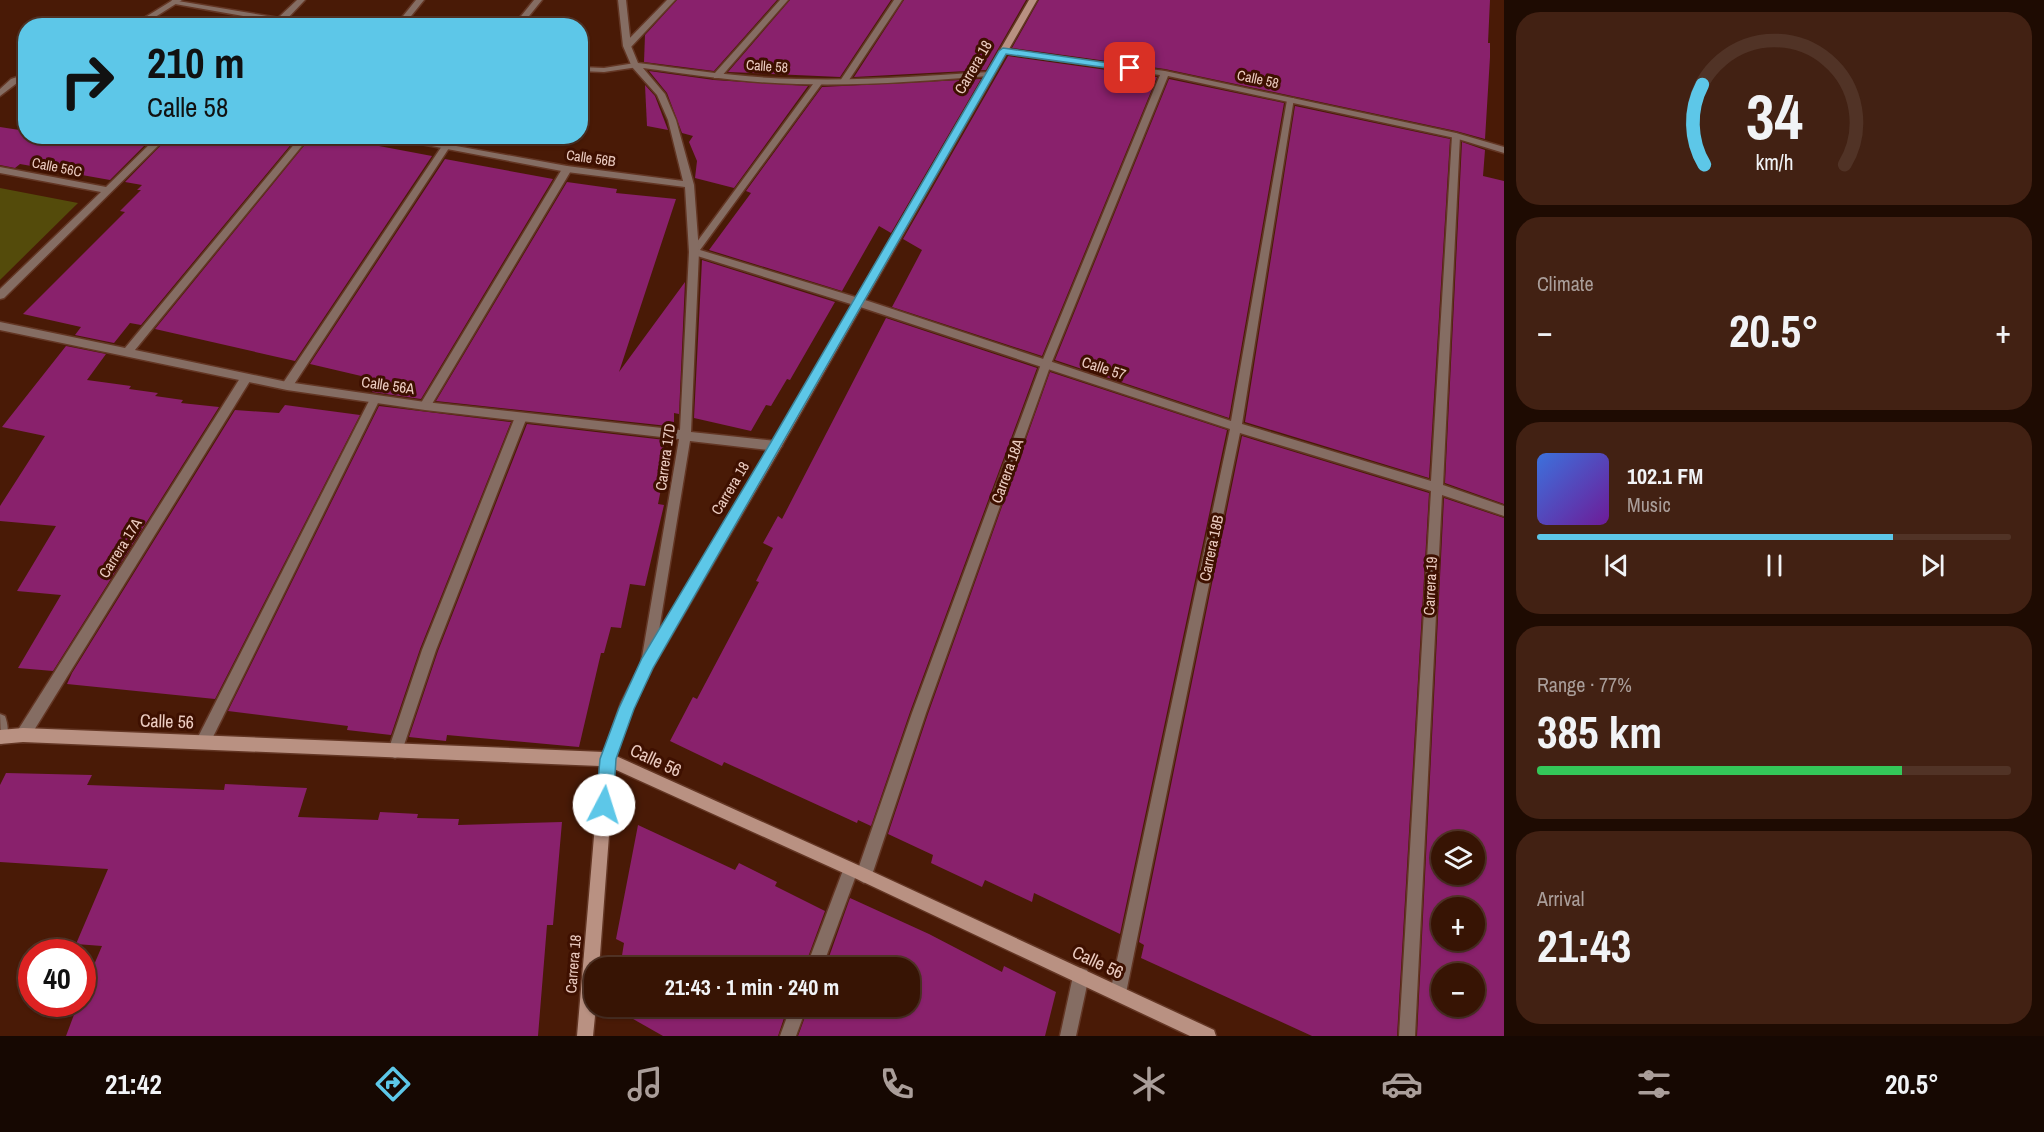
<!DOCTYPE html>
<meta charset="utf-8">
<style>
:root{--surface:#371404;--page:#422113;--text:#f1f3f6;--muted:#aa9e9a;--line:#513326;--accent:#5dc7e8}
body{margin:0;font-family:"Archivo Narrow",sans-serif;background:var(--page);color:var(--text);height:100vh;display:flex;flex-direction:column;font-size:22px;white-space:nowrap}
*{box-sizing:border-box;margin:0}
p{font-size:20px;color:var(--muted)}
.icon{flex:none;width:33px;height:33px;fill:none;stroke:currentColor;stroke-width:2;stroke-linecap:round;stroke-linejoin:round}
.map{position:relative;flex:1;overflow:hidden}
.sheet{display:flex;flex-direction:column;gap:12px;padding:12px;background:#1e0b02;width:540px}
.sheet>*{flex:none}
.guide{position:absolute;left:18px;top:18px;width:570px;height:126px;border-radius:24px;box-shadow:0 2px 4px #0004,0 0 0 2px var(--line);background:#5dc7e8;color:#111;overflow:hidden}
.tools{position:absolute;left:1431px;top:831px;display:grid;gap:12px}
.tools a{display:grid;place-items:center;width:54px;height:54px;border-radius:50%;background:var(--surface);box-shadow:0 2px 4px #0004,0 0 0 2px var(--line);font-size:30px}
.speed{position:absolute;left:18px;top:939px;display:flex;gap:12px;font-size:30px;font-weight:700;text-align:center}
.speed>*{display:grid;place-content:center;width:78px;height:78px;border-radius:50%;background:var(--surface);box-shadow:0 2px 4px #0004,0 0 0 2px var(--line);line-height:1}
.speed .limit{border:9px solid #d22;background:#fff;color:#111}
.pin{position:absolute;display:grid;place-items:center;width:51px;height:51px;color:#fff;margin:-26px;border-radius:12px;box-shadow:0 3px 9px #0006}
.me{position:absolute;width:66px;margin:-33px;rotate:5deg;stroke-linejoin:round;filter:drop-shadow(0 0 4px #0008)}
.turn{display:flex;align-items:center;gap:21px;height:126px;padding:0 30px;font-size:27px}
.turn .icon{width:78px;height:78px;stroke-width:2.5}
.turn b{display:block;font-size:42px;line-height:51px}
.big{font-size:45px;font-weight:800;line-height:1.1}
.sheet .card{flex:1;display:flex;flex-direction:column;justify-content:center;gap:9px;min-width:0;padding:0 21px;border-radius:24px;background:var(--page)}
.sheet .dial{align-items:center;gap:0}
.dial svg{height:156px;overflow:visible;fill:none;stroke:var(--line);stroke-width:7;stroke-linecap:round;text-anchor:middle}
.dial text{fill:var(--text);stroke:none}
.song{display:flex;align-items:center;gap:18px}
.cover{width:72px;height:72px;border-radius:9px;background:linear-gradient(135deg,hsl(220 70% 55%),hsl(280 70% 35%))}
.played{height:6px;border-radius:3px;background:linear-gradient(90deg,var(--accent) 75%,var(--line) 75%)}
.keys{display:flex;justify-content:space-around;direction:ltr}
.heat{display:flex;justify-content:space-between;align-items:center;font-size:33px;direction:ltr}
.charge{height:9px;border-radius:4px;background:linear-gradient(90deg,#34c759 77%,var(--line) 0)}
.trip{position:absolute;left:584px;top:957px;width:336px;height:60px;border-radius:24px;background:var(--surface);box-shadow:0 2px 4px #0004,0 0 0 2px var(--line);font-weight:800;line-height:60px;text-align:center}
.dock{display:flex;height:96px;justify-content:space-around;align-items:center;background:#160802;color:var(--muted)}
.dock .icon{width:42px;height:42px}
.dock .selected{color:var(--accent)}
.dock b{font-size:27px;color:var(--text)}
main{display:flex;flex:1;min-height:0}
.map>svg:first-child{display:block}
.green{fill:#544b0b}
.building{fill:#89216c;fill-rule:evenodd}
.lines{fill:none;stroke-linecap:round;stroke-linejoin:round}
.lane-casing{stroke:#633624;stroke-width:3}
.street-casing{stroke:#633624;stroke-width:3}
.secondary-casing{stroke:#633624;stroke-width:3}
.lane{fill:#856d63;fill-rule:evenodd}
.street{fill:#856d63;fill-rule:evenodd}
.secondary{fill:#b99182;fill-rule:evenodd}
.route{fill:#5dc7e8;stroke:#3c8197;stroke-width:1.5}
.labels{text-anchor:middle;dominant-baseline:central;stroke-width:6;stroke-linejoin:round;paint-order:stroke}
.far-street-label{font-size:14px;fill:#ecccc1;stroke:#3e1000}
.street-label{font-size:15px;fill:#ecccc1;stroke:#3e1000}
.near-street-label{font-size:18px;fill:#ecccc1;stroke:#3e1000}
</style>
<main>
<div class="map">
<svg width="1504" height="1036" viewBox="0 0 1504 1036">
<rect width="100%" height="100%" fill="#491a06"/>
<path class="green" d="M0 188 78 203 0 280Z"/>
<g class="building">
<path d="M677 0H777L714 71 644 62 645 35Z"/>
<path d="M790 0H891L840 77 728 72Z"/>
<path d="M904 0H1026L986 70 854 77Z"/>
<path d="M1039 0H1490L1488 43H1490V57L1485 139 1456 131 1165 69 1012 48Z"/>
<path d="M1008 56 1157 77 1042 356 892 307 922 250 903 239Z"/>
<path d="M649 71 714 80 808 86 734 188 695 178 697 161 689 142 693 136 682 133 667 93Z"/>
<path d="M981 79 891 233 879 226 842 291 709 250 751 193 746 191 822 87Z"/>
<path d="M1169 79 1284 103 1229 418 1055 360Z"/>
<path d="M645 85 655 96 668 130 647 126Z"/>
<path d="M1295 106 1450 139 1429 478 1245 422Z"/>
<path d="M0 127 26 131V136H154L110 180 20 164 15 168 0 165Z"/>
<path d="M170 136H298L141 325 130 323 114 343 75 335 81 327 23 314 125 212 120 211 141 190H137L142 185 125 182Z"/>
<path d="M312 136H326L432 156 295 361 155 329Z"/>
<path d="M1462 142 1485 150 1483 176 1504 181V504L1445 483Z"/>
<path d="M445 159 553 179 421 399 372 392 374 379 310 364Z"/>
<path d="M567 182 617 189 616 193 676 199 619 372 685 282 679 414 674 413V423L668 424V426L436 401Z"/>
<path d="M702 260 835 302 790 380 787 379 771 406 766 405 751 431 694 418Z"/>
<path d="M886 318 1037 368 910 712 871 826 858 820 857 823 724 762 722 766 670 741 693 697 697 699 759 582 756 581 773 548 763 543 778 516 782 519Z"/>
<path d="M66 346 106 354 87 380 131 386 129 389 158 393 155 396 183 400 181 403 219 407 53 671 18 668 61 595 17 591 56 526 0 521V506L45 436 2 427Z"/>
<path d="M1050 372 1227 430 1120 934 1034 893 1032 902 985 880 982 887 931 863 933 855 888 834 928 714Z"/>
<path d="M285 405 360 415 215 699 67 684 72 673 235 410 279 413Z"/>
<path d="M379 406 511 422 420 649 391 735 347 730 348 726 228 711Z"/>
<path d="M527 424 665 440 657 481 662 484 658 504 664 505 645 586 630 584 621 628 611 627 604 653H601L579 747 447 735 446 741 409 737 438 651Z"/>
<path d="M1242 436 1429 493 1397 1036H1312L1141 958 1144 945 1139 942Z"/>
<path d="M1444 498 1504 518V1036H1417ZM1442 842H1474V874H1442ZM1442 908H1474V940H1442ZM1442 974H1474V1006H1442Z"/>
<path d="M6 773 92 775 87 785 224 790 225 784 307 788 298 817 378 820 380 812 418 814 417 818 459 819 458 825 562 822 553 925H547L538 1036H66L78 1004H82V993L102 946 76 944 108 869 0 862V785Z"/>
<path d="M638 825 735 870 739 863 777 882 775 886 825 911 804 968H620L624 943 616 939Z"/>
<path d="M850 898 929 934 1002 972 1004 966 1056 992 1045 1036H798L809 1006H909V968H825Z"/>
<path d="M788 1006 778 1036H663L612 1007Z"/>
</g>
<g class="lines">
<g class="lane-casing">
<g id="lane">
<path d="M172 0 315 24 319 26H299L175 4 171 2Z"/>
<path d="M534 0H542L521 26H513Z"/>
<path d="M667 0H675L630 48H624V44Z"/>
<path d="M780 0H788L720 78H714V74Z"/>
<path d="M894 0H902L847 83H841L840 81Z"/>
<path d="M635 63 639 65 638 67 604 72 580 71V67L604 68Z"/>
<path d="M816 80 823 82 700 250 862 299 1231 421 1287 100 1294 98 1242 424 1431 481 1452 136 1456 133 1460 136 1443 485 1504 506V516L1442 495 1415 1036H1399L1431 491 1240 433 1126 993 1124 999 1118 1001 1112 999 1110 993 1230 429 854 305 691 254V250Z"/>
<path d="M445 145 449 148 291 389H283L282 386 283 383 442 146Z"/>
<path d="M567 166 572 169 429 409H421L419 406 421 403 562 169Z"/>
<path d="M246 374 250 375 251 378 250 381 28 740 23 742 18 740 16 735 18 730 242 375Z"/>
<path d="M375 395 380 399 208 747 203 749 198 747 196 742 198 737 370 399Z"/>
<path d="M521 413 527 417 436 650 402 751 400 756 395 758 390 756 388 751 422 650 515 417Z"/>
<path d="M0 714 5 716C8 724 9 734 6 742L1 744Z"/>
<path d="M850 862 855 865 858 870 822 968H806L845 865Z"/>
<path d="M1081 968 1087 970 1089 976 1076 1036H1060L1073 976 1075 970Z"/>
<path d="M791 1006H807L796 1036H780Z"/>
</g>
</g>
<g class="street-casing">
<g id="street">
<path d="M173 0H182L141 26H131Z"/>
<path d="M297 0H305L284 22H278V18Z"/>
<path d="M416 0H424L403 26H395Z"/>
<path d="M618 0H626L631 46 638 63C691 70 744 78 797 79 861 81 925 76 989 72L993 74 989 76C925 81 861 86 797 84 745 83 694 75 643 68L665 94 676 120 694 185 699 252 691 432 776 441 782 446 776 451 690 441 653 667 648 669 643 667 641 663 679 439 425 410 287 390 0 330V322L125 348 301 136H310L135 350 287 382 425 402 680 430 689 252 685 187 567 172 379 136H401L567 166 683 181 668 120 657 95 632 67 623 46Z"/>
<path d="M1000 49 1165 71 1456 133 1504 147V153L1455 138 1168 76 1051 364 926 713 872 875 869 880 864 883 859 880 856 875 912 713 1041 364 1160 75 1003 53H1000Z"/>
<path d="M26 74V79L17 83 0 96V89L11 79Z"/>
<path d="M158 136H168L4 298 0 299V289L101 192 0 173V167L106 187Z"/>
</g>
</g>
<g class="secondary-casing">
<path id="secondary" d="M1029 0H1037L780 449 653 667 632 710 616 756 869 870 1214 1030 1216 1036H1190L859 880 614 769 599 968H594V1006H596L593 1036H577L600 766 23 742 0 744V730L23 728 604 752 621 703 643 659 772 443Z"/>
</g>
<use href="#lane" class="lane"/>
<use href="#street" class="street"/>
<use href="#secondary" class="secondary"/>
</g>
<path class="route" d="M1003 48 1130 66 1134 68 1130 71 1006 54 653 668 634 709 616 759 613 805 610 811 604 814 599 811 596 805 600 759 619 708 642 658 771 442 999 51Z"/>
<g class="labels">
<g class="far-street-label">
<text transform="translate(767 66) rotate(4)">Calle 58</text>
<text transform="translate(1258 79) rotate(12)">Calle 58</text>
<text transform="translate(591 158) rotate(8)">Calle 56B</text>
<text transform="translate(57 167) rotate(11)">Calle 56C</text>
</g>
<g class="street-label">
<text transform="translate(973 67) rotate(-60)">Carrera 18</text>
<text transform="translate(1104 368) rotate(18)">Calle 57</text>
<text transform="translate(388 385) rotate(8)">Calle 56A</text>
<text transform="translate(665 457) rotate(-82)">Carrera 17D</text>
<text transform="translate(1007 471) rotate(-70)">Carrera 18A</text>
<text transform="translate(730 488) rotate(-59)">Carrera 18</text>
<text transform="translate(120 548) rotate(-58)">Carrera 17A</text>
<text transform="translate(1211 548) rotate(-78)">Carrera 18B</text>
<text transform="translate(1430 586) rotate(-87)">Carrera 19</text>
<text transform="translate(573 964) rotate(-85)">Carrera 18</text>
</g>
<g class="near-street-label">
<text transform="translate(167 721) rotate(2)">Calle 56</text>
<text transform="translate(656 760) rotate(25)">Calle 56</text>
<text transform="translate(1098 962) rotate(25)">Calle 56</text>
</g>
</g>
</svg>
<div class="tools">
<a><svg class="icon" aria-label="layers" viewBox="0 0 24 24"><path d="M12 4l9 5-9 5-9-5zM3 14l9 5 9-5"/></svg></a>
<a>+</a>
<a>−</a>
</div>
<div class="speed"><div class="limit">40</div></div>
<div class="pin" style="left:1130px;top:68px;background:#d93025"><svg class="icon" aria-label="arrive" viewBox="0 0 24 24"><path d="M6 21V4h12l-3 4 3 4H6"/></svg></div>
<svg class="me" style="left:604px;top:805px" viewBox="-20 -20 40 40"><circle r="19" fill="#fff"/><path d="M0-13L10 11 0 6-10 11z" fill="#5dc7e8"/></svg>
<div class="trip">21:43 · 1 min · 240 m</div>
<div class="guide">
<div class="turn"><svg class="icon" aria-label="right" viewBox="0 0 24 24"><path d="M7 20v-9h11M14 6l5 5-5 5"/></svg><div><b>210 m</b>Calle 58</div></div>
</div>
</div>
<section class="sheet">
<div class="card dial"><svg viewBox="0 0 100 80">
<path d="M14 69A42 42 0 1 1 86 69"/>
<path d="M14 69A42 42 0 0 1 13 28" stroke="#5dc7e8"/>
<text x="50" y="56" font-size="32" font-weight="700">34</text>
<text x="50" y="72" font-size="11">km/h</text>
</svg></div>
<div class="card"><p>Climate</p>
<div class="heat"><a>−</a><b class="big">20.5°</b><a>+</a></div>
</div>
<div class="card">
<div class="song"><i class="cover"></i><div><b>102.1 FM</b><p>Music</p></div></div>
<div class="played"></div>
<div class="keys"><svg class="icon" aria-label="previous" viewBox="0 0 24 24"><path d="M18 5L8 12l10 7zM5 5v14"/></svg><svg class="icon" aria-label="pause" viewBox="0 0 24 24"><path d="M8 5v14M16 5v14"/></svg><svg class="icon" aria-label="next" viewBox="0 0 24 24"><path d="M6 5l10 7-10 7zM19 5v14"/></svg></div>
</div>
<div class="card"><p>Range · 77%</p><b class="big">385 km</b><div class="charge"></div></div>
<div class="card"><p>Arrival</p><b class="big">21:43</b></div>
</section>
</main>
<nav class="dock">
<b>21:42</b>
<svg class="icon selected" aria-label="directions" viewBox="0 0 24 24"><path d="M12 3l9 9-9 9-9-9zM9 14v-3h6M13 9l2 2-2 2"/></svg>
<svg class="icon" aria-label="music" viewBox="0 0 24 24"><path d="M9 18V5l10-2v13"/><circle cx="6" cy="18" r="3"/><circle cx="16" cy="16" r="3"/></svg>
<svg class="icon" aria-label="phone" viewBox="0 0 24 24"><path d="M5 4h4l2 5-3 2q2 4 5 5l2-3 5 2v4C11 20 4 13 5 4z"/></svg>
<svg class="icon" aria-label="climate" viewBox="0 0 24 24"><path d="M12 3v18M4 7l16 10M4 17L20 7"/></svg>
<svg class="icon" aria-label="car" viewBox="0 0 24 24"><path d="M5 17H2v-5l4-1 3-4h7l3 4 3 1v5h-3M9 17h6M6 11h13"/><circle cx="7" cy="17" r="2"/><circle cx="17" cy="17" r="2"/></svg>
<svg class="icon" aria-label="filters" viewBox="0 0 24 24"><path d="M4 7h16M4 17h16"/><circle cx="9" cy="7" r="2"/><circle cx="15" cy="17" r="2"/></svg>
<b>20.5°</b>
</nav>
